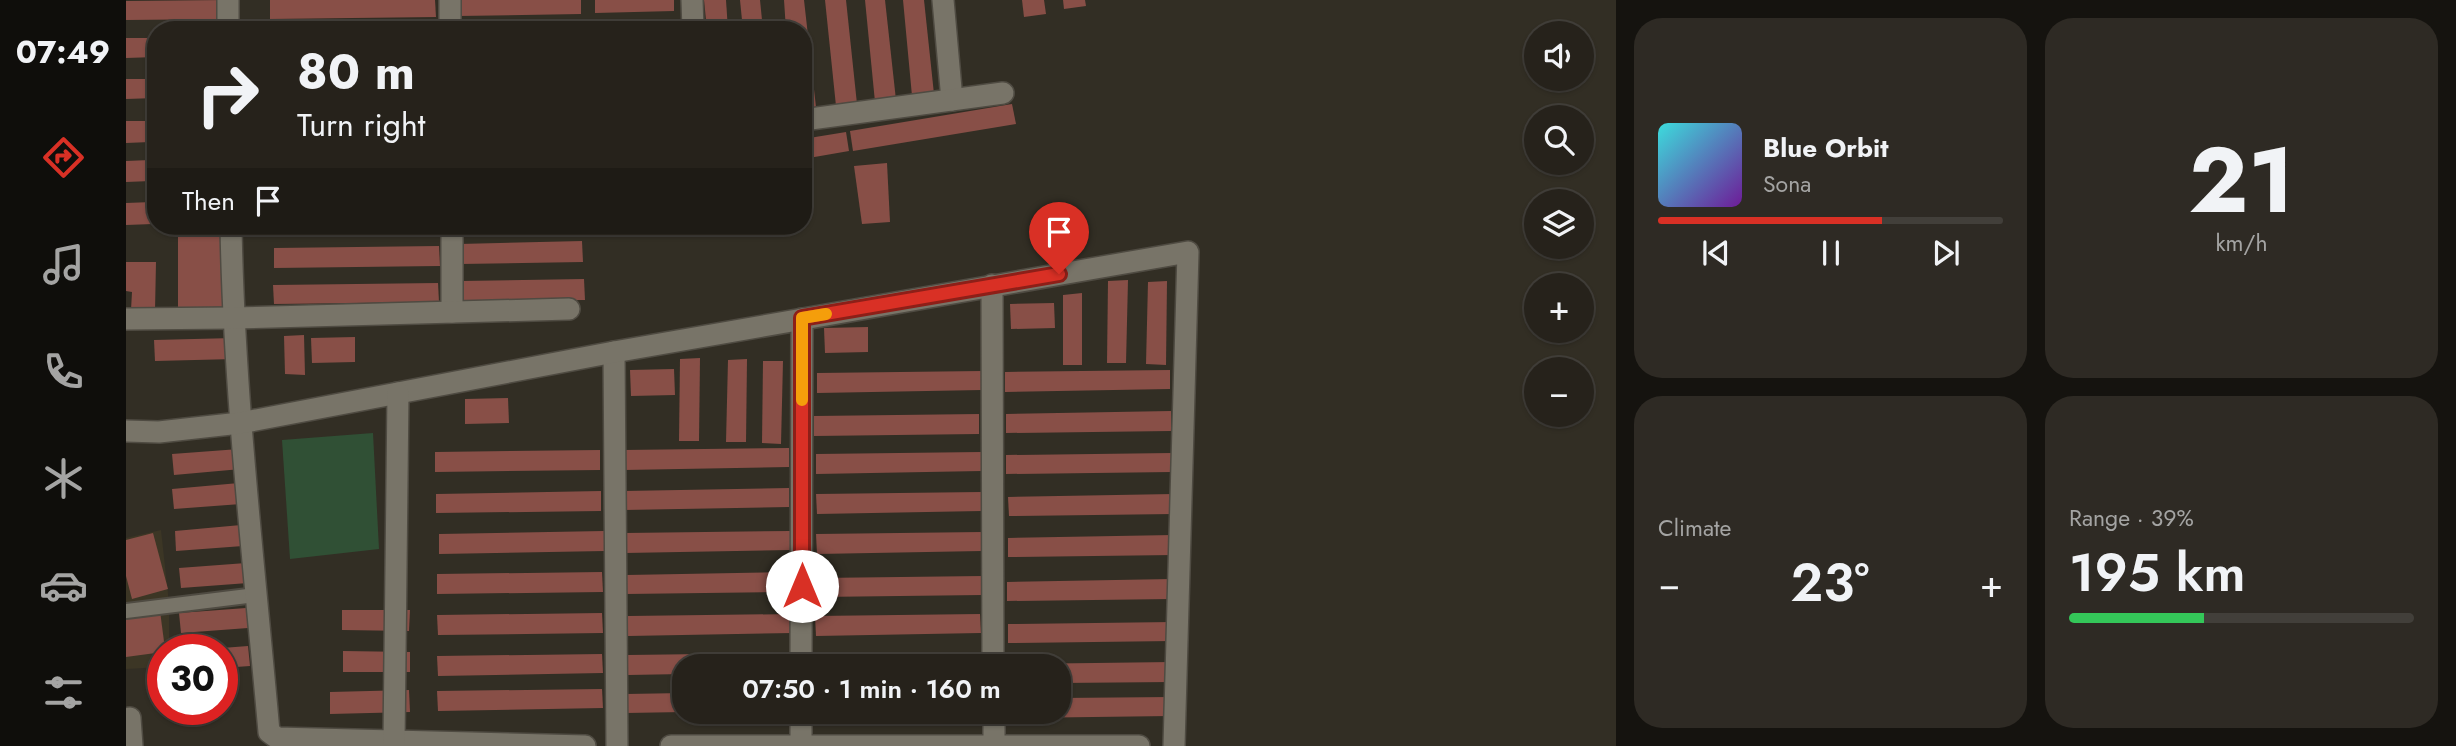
<!DOCTYPE html>
<meta charset="utf-8">
<style>
:root{--surface:#26221b;--page:#2e2a24;--text:#f1f3f6;--muted:#a4a4a3;--line:#423f3a;--accent:#d93025}
body{margin:0;font-family:Jost,sans-serif;background:var(--page);color:var(--text);height:100vh;display:flex;flex-direction:column;font-size:26px;white-space:nowrap}
*{box-sizing:border-box;margin:0}
p{font-size:23px;color:var(--muted)}
.icon{flex:none;width:38px;height:38px;fill:none;stroke:currentColor;stroke-width:2;stroke-linecap:round;stroke-linejoin:round}
.map{position:relative;flex:1;overflow:hidden}
.details{display:flex;flex-direction:column;gap:18px;padding:18px;background:#15130f;width:840px}
.details>*{flex:none}
.banner{position:absolute;left:21px;top:21px;width:665px;height:214px;border-radius:28px;box-shadow:0 2px 5px #0004,0 0 0 2px var(--line);background:#26221b;color:var(--text);overflow:hidden}
.controls{position:absolute;left:1398px;top:21px;display:grid;gap:14px}
.controls a{display:grid;place-items:center;width:70px;height:70px;border-radius:50%;background:var(--surface);box-shadow:0 2px 5px #0004,0 0 0 2px var(--line);font-size:35px}
.speed{position:absolute;left:21px;top:634px;display:flex;gap:14px;font-size:35px;font-weight:700;text-align:center}
.speed>*{display:grid;place-content:center;width:91px;height:91px;border-radius:50%;background:var(--surface);box-shadow:0 2px 5px #0004,0 0 0 2px var(--line);line-height:1}
.speed .limit{border:10px solid #d22;background:#fff;color:#111}
.pin{position:absolute;display:grid;place-items:center;width:60px;height:60px;color:#fff;margin:-72px -30px;border-radius:50% 50% 50% 0;rotate:-45deg;box-shadow:0 0 7px #0007}
.pin .icon{rotate:45deg}
.me{position:absolute;width:77px;margin:-38px;rotate:0deg;stroke-linejoin:round;filter:drop-shadow(0 0 5px #0008)}
.turn{display:flex;align-items:center;gap:24px;height:147px;padding:0 35px;font-size:32px}
.turn .icon{width:91px;height:91px;stroke-width:2.5}
.turn b{display:block;font-size:49px;line-height:60px}
.then{display:flex;align-items:center;height:66px;padding:0 35px;background:#0003;gap:14px;font-size:26px}
.big{font-size:52px;font-weight:600;line-height:1.1}
.details .card{flex:1;display:flex;flex-direction:column;justify-content:center;gap:10px;min-width:0;padding:0 24px;border-radius:28px;background:var(--page)}
.details .dial{align-items:center;gap:0}
.dial b{font-size:91px;line-height:1}
.song{display:flex;align-items:center;gap:21px}
.cover{width:84px;height:84px;border-radius:10px;background:linear-gradient(135deg,hsl(180 70% 55%),hsl(280 70% 35%))}
.played{height:7px;border-radius:4px;background:linear-gradient(90deg,var(--accent) 65%,var(--line) 65%)}
.keys{display:flex;justify-content:space-around;direction:ltr}
.heat{display:flex;justify-content:space-between;align-items:center;font-size:38px;direction:ltr}
.charge{height:10px;border-radius:5px;background:linear-gradient(90deg,#34c759 39%,var(--line) 0)}
.details .tiles{flex:1;display:grid;gap:18px;grid-template-columns:repeat(2,1fr)}
.trip{position:absolute;left:546px;top:654px;width:399px;height:70px;border-radius:28px;background:var(--surface);box-shadow:0 2px 5px #0004,0 0 0 2px var(--line);font-weight:600;line-height:70px;text-align:center}
main{display:flex;flex:1;min-height:0}
.menu{display:flex;flex-direction:column;width:126px;justify-content:space-around;align-items:center;background:#0f0e0b;color:var(--muted)}
.menu .icon{width:49px;height:49px}
.menu .on{color:var(--accent)}
.menu b{font-size:32px;color:var(--text)}
.map>svg:first-child{display:block}
.built{fill:#3c3625}
.green{fill:#305035}
.building{fill:#884f47}
.lines{fill:none;stroke-linecap:round;stroke-linejoin:round}
.service-casing{stroke:#4f4b42;stroke-width:18}
.minor-casing{stroke:#4f4b42;stroke-width:24}
.service{stroke:#787468;stroke-width:14}
.minor{stroke:#787468;stroke-width:21}
.route-casing{stroke:#8d1f18;stroke-width:18}
.route{stroke:#d93025;stroke-width:12}
.slow{stroke:#f59e0b;stroke-width:12}
</style>
<main>
<nav class="menu">
<b>07:49</b>
<svg class="icon on" aria-label="directions" viewBox="0 0 24 24"><path d="M12 3l9 9-9 9-9-9zM9 14v-3h6M13 9l2 2-2 2"/></svg>
<svg class="icon" aria-label="music" viewBox="0 0 24 24"><path d="M9 18V5l10-2v13"/><circle cx="6" cy="18" r="3"/><circle cx="16" cy="16" r="3"/></svg>
<svg class="icon" aria-label="phone" viewBox="0 0 24 24"><path d="M5 4h4l2 5-3 2q2 4 5 5l2-3 5 2v4C11 20 4 13 5 4z"/></svg>
<svg class="icon" aria-label="climate" viewBox="0 0 24 24"><path d="M12 3v18M4 7l16 10M4 17L20 7"/></svg>
<svg class="icon" aria-label="car" viewBox="0 0 24 24"><path d="M5 17H2v-5l4-1 3-4h7l3 4 3 1v5h-3M9 17h6M6 11h13"/><circle cx="7" cy="17" r="2"/><circle cx="17" cy="17" r="2"/></svg>
<svg class="icon" aria-label="filters" viewBox="0 0 24 24"><path d="M4 7h16M4 17h16"/><circle cx="9" cy="7" r="2"/><circle cx="15" cy="17" r="2"/></svg>
</nav>
<div class="map">
<svg width="1490" height="746" viewBox="0 0 1490 746">
<rect width="100%" height="100%" fill="#322e24"/>
<path class="built" d="M35 530 43 603V649H37V667L0 669V538Z"/>
<path class="green" d="M247 433 253 549 164 559 156 440Z"/>
<g class="building">
<path d="M101 0V19L0 20V1Z"/>
<path d="M144 0H309L310 17 144 19Z"/>
<path d="M332 0H455V14L332 16Z"/>
<path d="M469 0H548V11L469 13Z"/>
<path d="M578 0H600L602 30H581Z"/>
<path d="M614 0H634L637 30H617Z"/>
<path d="M658 0H678L690 107 677 108V30H660Z"/>
<path d="M699 0H720L731 104 710 106Z"/>
<path d="M739 0H759L770 100 749 102Z"/>
<path d="M777 0H798L808 94 786 96Z"/>
<path d="M896 0H918L920 14 898 17Z"/>
<path d="M937 0H959L960 6 938 9Z"/>
<path d="M0 38H30V57L0 58Z"/>
<path d="M0 79H30V98L0 99Z"/>
<path d="M886 104 890 124 727 151 724 131Z"/>
<path d="M0 121H24V142L0 143Z"/>
<path d="M720 132 723 151 677 159V139Z"/>
<path d="M24 160 25 181 0 182V161Z"/>
<path d="M761 163 764 222 736 224 728 166Z"/>
<path d="M26 202 27 224 0 225V203Z"/>
<path d="M52 226H105L107 318H52Z"/>
<path d="M456 241 457 262 334 264 333 244Z"/>
<path d="M313 246 314 266 148 268V248Z"/>
<path d="M0 262H30L29 311 5 310 6 292 0 291Z"/>
<path d="M458 279 459 300 335 301V281Z"/>
<path d="M1002 280 1000 363H981L982 281Z"/>
<path d="M1041 281 1040 365 1020 364 1022 282Z"/>
<path d="M312 283 313 302 148 304 147 285Z"/>
<path d="M956 293V365H937V295Z"/>
<path d="M928 303 929 328 885 329 884 304Z"/>
<path d="M742 327V352L699 353 698 328Z"/>
<path d="M178 335 179 375 159 374 158 336Z"/>
<path d="M229 337V362L186 363 185 338Z"/>
<path d="M108 338 109 359 29 361 28 340Z"/>
<path d="M574 358 573 441H553L554 359Z"/>
<path d="M621 359 620 442H600L602 360Z"/>
<path d="M637 361H657L655 444 636 443Z"/>
<path d="M548 369 549 395 505 396 504 370Z"/>
<path d="M1044 370V389L879 392V372Z"/>
<path d="M856 371V390L691 393V373Z"/>
<path d="M382 398 383 423 339 424V399Z"/>
<path d="M1045 411V431L880 433V414Z"/>
<path d="M853 414V434L688 436V416Z"/>
<path d="M663 448V467L498 470 497 450Z"/>
<path d="M113 449 115 469 48 475 46 454Z"/>
<path d="M474 450V470L309 472V452Z"/>
<path d="M855 452 856 471 690 474V454Z"/>
<path d="M1046 453V472L880 474V455Z"/>
<path d="M113 483 115 504 48 509 46 489Z"/>
<path d="M663 488V507L498 510V491Z"/>
<path d="M475 491V511L310 513V494Z"/>
<path d="M855 492 856 511 691 514 690 494Z"/>
<path d="M1047 494 1048 514 883 516 882 497Z"/>
<path d="M115 525 117 546 50 551 49 531Z"/>
<path d="M478 531 479 551 313 554V534Z"/>
<path d="M664 531V550L499 553V533Z"/>
<path d="M856 532V551L691 554 690 534Z"/>
<path d="M27 533 42 589 6 599 0 576V540Z"/>
<path d="M1047 535 1048 555 882 557V538Z"/>
<path d="M120 563 122 583 55 588 53 568Z"/>
<path d="M476 572 477 592 311 594V574Z"/>
<path d="M665 572 666 592 500 594V575Z"/>
<path d="M857 576V595L692 597V578Z"/>
<path d="M1046 579V599L881 601V582Z"/>
<path d="M120 608 122 628 55 633 53 613Z"/>
<path d="M216 610H284L283 631 216 630Z"/>
<path d="M34 611 39 649 37 652 0 657V616Z"/>
<path d="M476 613 477 633 312 635 311 615Z"/>
<path d="M667 614V633L502 636V616Z"/>
<path d="M854 614 855 633 690 636 689 616Z"/>
<path d="M1047 622V641L882 643V624Z"/>
<path d="M122 646 124 666 96 668V648Z"/>
<path d="M217 651 284 652V672H217Z"/>
<path d="M855 652 856 667H690V654Z"/>
<path d="M666 653 667 667H558V674L502 675 501 655Z"/>
<path d="M476 654 477 673 312 676 311 656Z"/>
<path d="M1046 662V682L933 683V667H886V664Z"/>
<path d="M476 689 477 708 312 711 311 691Z"/>
<path d="M283 690 284 712 204 714V692Z"/>
<path d="M558 693V712L500 713V694Z"/>
<path d="M1045 697V716L880 718V712H933V698Z"/>
</g>
<g class="lines">
<g class="service-casing">
<path id="service" d="M0 611 130 595"/>
</g>
<g class="minor-casing">
<g id="minor">
<path d="M102 0V30"/>
<path d="M324 0V30"/>
<path d="M566 0 567 30"/>
<path d="M817 0 826 100"/>
<path d="M677 120 877 93"/>
<path d="M105 226C108 395 128 563 143 732L151 738 459 746"/>
<path d="M326 226V312"/>
<path d="M866 285 867 667"/>
<path d="M0 319 107 318 443 309"/>
<path d="M488 352 491 746"/>
<path d="M0 431 33 432 114 423 488 352 1062 252 1048 746"/>
<path d="M675 667 676 319"/>
<path d="M868 712V746"/>
<path d="M0 719 4 718 6 746"/>
<path d="M268 742 272 393"/>
<path d="M675 745V712"/>
<path d="M545 746H1013"/>
</g>
</g>
<use href="#service" class="service"/>
<use href="#minor" class="minor"/>
</g>
<g class="lines">
<g class="route-casing">
<path id="route" d="M676 586V318L933 274"/>
</g>
<use href="#route" class="route"/>
<path class="slow" d="M676 400V318L700 314"/>
</g>
</svg>
<div class="controls">
<a><svg class="icon" aria-label="sound" viewBox="0 0 24 24"><path d="M4 9h4l5-4v14l-5-4H4zM17 9q2 3 0 6"/></svg></a>
<a><svg class="icon" aria-label="search" viewBox="0 0 24 24"><circle cx="10" cy="10" r="6"/><path d="M15 15l6 6"/></svg></a>
<a><svg class="icon" aria-label="layers" viewBox="0 0 24 24"><path d="M12 4l9 5-9 5-9-5zM3 14l9 5 9-5"/></svg></a>
<a>+</a>
<a>−</a>
</div>
<div class="speed"><div class="limit">30</div></div>
<div class="pin" style="left:933px;top:274px;background:#d93025"><svg class="icon" aria-label="arrive" viewBox="0 0 24 24"><path d="M6 21V4h12l-3 4 3 4H6"/></svg></div>
<svg class="me" style="left:676px;top:586px" viewBox="-20 -20 40 40"><circle r="19" fill="#fff"/><path d="M0-13L10 11 0 6-10 11z" fill="#d93025"/></svg>
<div class="trip">07:50 · 1 min · 160 m</div>
<div class="banner">
<div class="turn"><svg class="icon" aria-label="right" viewBox="0 0 24 24"><path d="M7 20v-9h11M14 6l5 5-5 5"/></svg><div><b>80 m</b>Turn right</div></div>
<div class="then">Then<svg class="icon" aria-label="arrive" viewBox="0 0 24 24"><path d="M6 21V4h12l-3 4 3 4H6"/></svg></div>
</div>
</div>
<section class="details">
<div class="tiles">
<div class="card">
<div class="song"><i class="cover"></i><div><b>Blue Orbit</b><p>Sona</p></div></div>
<div class="played"></div>
<div class="keys"><svg class="icon" aria-label="previous" viewBox="0 0 24 24"><path d="M18 5L8 12l10 7zM5 5v14"/></svg><svg class="icon" aria-label="pause" viewBox="0 0 24 24"><path d="M8 5v14M16 5v14"/></svg><svg class="icon" aria-label="next" viewBox="0 0 24 24"><path d="M6 5l10 7-10 7zM19 5v14"/></svg></div>
</div>
<div class="card dial"><b>21</b><p>km/h</p></div>
<div class="card"><p>Climate</p>
<div class="heat"><a>−</a><b class="big">23°</b><a>+</a></div>
</div>
<div class="card"><p>Range · 39%</p><b class="big">195 km</b><div class="charge"></div></div>
</div>
</section>
</main>
